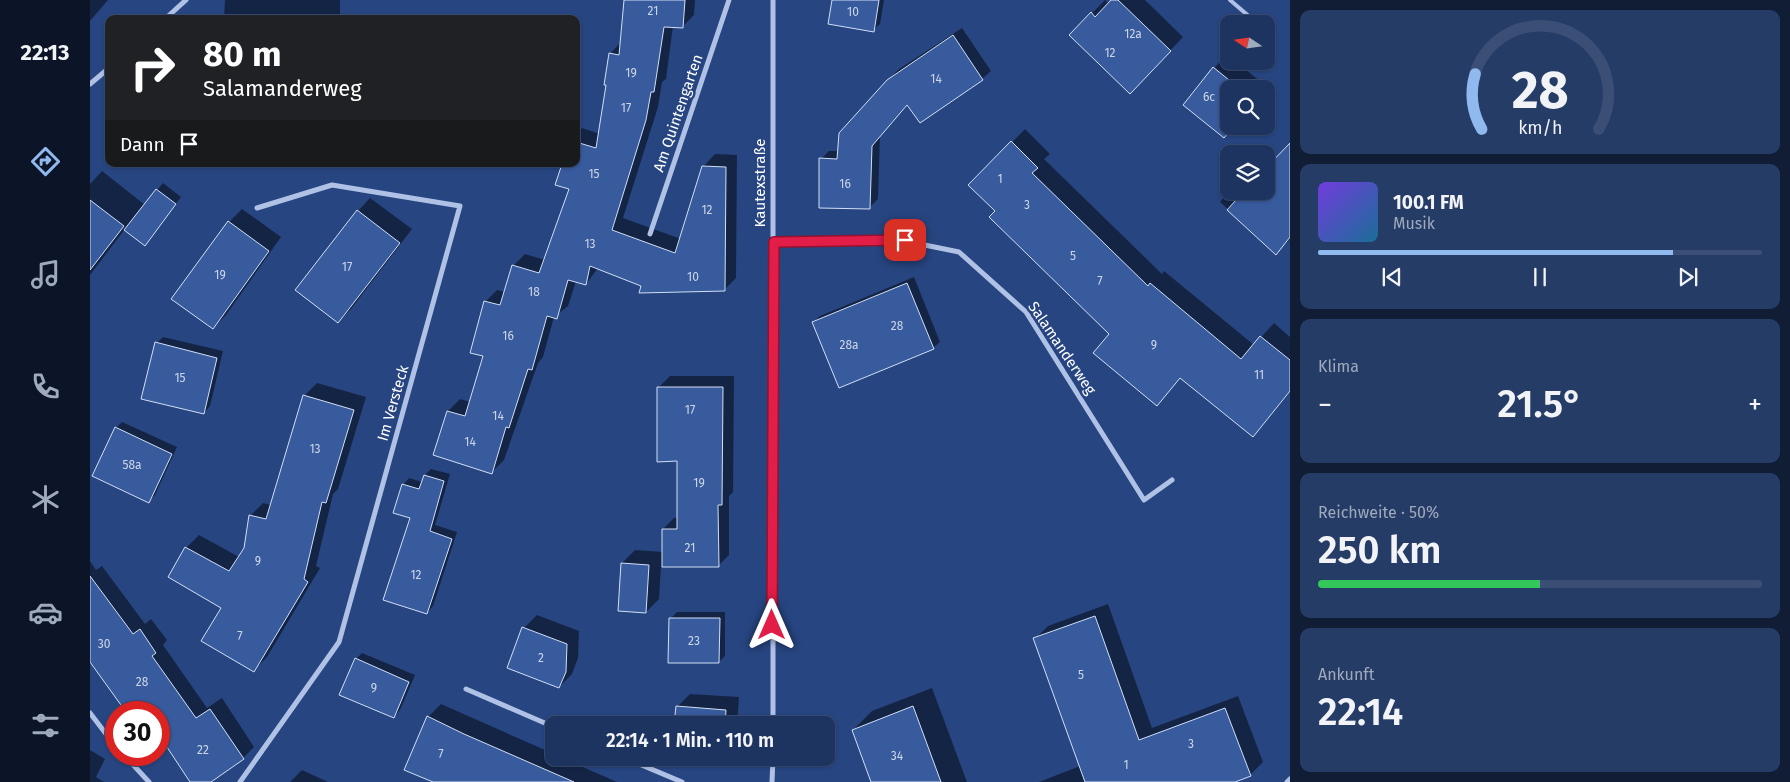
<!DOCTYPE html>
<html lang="de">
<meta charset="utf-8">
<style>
:root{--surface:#1d3461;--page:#253c67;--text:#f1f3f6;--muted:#a0aabd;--line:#3b4f76;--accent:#90b9f0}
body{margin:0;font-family:"Fira Sans",sans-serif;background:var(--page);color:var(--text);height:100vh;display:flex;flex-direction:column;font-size:19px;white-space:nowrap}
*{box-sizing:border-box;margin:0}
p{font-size:16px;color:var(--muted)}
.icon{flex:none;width:28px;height:28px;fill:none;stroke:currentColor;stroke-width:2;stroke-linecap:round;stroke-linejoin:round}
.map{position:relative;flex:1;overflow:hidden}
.side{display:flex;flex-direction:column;gap:10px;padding:10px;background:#101d35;width:500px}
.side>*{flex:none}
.banner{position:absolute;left:15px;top:15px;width:475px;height:152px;border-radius:10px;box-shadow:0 1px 4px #0004,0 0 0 1px var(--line);background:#202124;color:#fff;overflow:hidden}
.needle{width:32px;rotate:283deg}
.buttons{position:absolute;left:1130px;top:15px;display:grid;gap:10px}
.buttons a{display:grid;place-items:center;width:55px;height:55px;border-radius:10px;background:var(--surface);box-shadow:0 1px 4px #0004,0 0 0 1px var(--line);font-size:25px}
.speed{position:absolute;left:15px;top:701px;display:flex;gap:10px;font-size:25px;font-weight:700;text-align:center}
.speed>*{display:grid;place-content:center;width:65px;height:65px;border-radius:50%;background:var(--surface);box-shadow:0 1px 4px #0004,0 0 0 1px var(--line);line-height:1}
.speed .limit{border:8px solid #d22;background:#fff;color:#111}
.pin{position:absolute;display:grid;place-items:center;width:42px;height:42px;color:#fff;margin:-21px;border-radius:10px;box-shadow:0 2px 8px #0006}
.me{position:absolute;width:55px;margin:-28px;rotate:0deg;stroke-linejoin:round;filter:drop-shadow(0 0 4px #0008)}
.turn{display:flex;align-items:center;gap:18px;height:105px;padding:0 15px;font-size:22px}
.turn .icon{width:65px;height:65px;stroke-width:2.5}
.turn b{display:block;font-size:35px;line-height:42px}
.then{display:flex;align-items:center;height:48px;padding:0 15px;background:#0003;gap:10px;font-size:19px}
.big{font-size:38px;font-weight:600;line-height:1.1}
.side .tile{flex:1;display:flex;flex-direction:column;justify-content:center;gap:8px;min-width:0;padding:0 18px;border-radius:10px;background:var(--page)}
.side .dial{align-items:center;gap:0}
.dial svg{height:130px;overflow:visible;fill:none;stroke:var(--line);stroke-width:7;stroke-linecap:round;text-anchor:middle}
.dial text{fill:var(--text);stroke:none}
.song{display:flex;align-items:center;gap:15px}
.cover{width:60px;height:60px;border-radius:8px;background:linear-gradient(135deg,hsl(260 70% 55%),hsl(200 70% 35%))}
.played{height:5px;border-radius:2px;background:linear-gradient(90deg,var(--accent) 80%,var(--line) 80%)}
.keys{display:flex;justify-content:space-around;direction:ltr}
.heat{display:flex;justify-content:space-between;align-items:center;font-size:28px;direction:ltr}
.charge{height:8px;border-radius:4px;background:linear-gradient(90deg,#34c759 50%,var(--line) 0)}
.trip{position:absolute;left:455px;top:716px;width:290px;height:50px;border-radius:10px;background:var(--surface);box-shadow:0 1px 4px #0004,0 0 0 1px var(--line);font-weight:600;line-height:50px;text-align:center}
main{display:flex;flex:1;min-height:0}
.tab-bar{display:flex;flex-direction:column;width:90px;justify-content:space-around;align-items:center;background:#0c1527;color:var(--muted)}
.tab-bar .icon{width:35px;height:35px}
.tab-bar .active{color:var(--accent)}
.tab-bar b{font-size:22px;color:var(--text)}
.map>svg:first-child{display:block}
.shadow{fill:#0007}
.building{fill:#385b9e;stroke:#d2dff5}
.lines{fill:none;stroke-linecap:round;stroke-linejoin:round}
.service{stroke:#afc2e6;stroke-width:4}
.minor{stroke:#afc2e6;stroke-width:5}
.route-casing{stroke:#92132f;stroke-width:12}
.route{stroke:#e11d48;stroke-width:9}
.labels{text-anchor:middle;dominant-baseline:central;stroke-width:5;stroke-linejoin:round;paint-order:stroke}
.number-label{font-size:12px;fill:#cdd6e7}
.street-label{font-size:15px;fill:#fff;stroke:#274581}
</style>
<main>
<nav class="tab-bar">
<b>22:13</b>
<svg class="icon active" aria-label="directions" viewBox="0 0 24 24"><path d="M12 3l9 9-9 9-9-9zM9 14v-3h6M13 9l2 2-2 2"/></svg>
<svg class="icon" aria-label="music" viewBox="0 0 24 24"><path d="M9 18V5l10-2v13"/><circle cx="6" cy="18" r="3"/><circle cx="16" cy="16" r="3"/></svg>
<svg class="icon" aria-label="phone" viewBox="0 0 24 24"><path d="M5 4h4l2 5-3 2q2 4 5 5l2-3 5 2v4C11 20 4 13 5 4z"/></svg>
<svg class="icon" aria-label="climate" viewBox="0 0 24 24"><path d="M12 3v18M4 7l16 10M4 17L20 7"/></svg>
<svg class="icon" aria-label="car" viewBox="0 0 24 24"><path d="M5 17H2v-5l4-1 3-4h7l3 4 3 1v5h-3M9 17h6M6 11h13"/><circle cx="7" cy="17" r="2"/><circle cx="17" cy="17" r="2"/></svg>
<svg class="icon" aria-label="filters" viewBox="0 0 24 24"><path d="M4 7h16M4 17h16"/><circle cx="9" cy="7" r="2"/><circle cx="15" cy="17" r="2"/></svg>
</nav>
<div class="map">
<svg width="1200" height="782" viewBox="0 0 1200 782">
<rect width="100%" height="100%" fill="#274581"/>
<g class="shadow">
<path d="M0 0H18L0 21Z"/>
<path d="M135 0H250V14L245 19H134Z"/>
<path d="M535 0H605L604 15 592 27 583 26 576 79 572 82 568 107 533 218 591 239 613 167 625 154 647 155 646 278 634 290 553 285 508 268 496 284 486 281 478 306 464 317 453 357 448 363 414 460 402 472 358 411 370 399 380 402 395 356V302L407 290 415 292 423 266 435 254 455 260 481 189 467 184 473 164H486V134L492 128 510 134 518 84 520 54 531 42Z"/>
<path d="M743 0H794L790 24 783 30Z"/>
<path d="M1015 0 1019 4 1023 0H1055L1093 37 1053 79 981 35Z"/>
<path d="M872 28 901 71 892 79 818 104 790 136 788 199 780 207 731 159 739 151H749L800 78 809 69Z"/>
<path d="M1137 55 1139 61H1145L1176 86 1175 89H1139V126H1145L1134 137 1124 68Z"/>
<path d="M935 129 960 154 954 159 1072 274 1074 271 1164 345 1184 323 1200 337V392L1163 436 1091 377 1066 404 1020 334 880 185Z"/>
<path d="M1200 145V239L1186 253 1130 202 1139 191H1176Z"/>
<path d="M45 164H66L62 168Z"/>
<path d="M12 171 55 205 73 183 91 197 61 238 35 229 0 275V184Z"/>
<path d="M280 198 322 229 261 309 248 322 268 211Z"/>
<path d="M152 209 191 237 136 315 123 328 139 222Z"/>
<path d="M824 277 850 342 843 348 723 322 730 316Z"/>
<path d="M73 337 133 351 120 406 114 413 67 343Z"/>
<path d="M580 376H644L643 492 639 496V555L628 566H571L569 599 556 612 532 563 545 550 573 552V529L584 518H588V460L569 387Z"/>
<path d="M227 383 276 397 248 489 243 494 226 566 230 568 177 657 164 670 133 607 96 548 109 535 149 557 155 548 160 516 173 503 181 505 214 396Z"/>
<path d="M32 422 87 447 65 495 59 501 26 428Z"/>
<path d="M341 469 360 474 345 525 367 532 343 606 337 613 321 517 313 485 319 478 332 482 335 475Z"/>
<path d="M0 561 6 570 12 566 55 624 61 619 77 640 73 645 117 708 132 698 164 747 153 758 119 782H102L69 733V712H37L2 662 0 664Z"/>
<path d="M1018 604 1062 728 1148 696 1173 762 1160 775 1141 782H949L990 766 945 639 958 626Z"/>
<path d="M587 612H635V656L629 662 580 619Z"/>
<path d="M447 615 489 631 488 658 482 674 469 687 418 667 434 628Z"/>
<path d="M272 653 325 675 310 710 304 717 266 659Z"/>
<path d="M842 688 877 782H783L763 730 782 711Z"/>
<path d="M600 694 649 697 647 725H586L587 707Z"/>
<path d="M351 704 464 754V758H472L527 782H346L338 717Z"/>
<path d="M0 750 15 759 6 777 14 782H0Z"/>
<path d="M601 758H634L632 760Z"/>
<path d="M212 770 238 782H200Z"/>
</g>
<g class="building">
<path d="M534 0H595L593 28 574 27 564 92H561L556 120 522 230 585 253 612 166 636 167 635 291 549 293 551 286 500 266 496 285 478 280 467 319 457 316 442 370 438 369 419 428 416 427 402 474 343 455 357 411 375 416 393 356 380 353 394 301 410 305 422 265 449 273 479 189 465 185 472 164H486V142L506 148 516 85H514L519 53 529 55Z"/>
<path d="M742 0H789L784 32 738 24Z"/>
<path d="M1021 0H1028L1081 51 1040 94 979 35 1001 12 1005 17Z"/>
<path d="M863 35 893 80 830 123 817 105 782 146 780 209 729 208V158L747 159 749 133 797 80Z"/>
<path d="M1123 67 1150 89H1139V126H1144L1134 138 1093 105Z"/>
<path d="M921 141 948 168 942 173 1058 286 1060 283 1151 359 1170 336 1200 360V391L1163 437 1090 378 1067 406 1003 353 1019 334 899 217 905 211 878 185Z"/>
<path d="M1200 143V237L1186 255 1137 210 1154 191H1176V168Z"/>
<path d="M66 189 86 204 55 246 34 230Z"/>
<path d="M0 200 34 226 0 270Z"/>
<path d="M267 210 310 243 248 323 205 290Z"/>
<path d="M138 221 179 251 123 329 81 299Z"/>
<path d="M817 283 844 349 749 388 722 322Z"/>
<path d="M65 342 127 358 114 414 51 399Z"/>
<path d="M567 387H633L632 505H628L629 567H572V529H587V461L567 462Z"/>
<path d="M213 395 264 410 236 503 232 502 214 579 218 582 164 672 111 641 131 608 78 577 95 547 139 571 154 548 159 515 176 519Z"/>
<path d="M25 427 82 454 59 503 2 476Z"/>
<path d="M334 475 354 481 340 531 362 539 337 614 293 600 320 518 303 513 312 484 329 489Z"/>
<path d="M531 563 559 565 556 613 528 611Z"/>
<path d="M0 576 43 634 50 629 66 653 62 656 106 718 120 709 154 759 121 782H100L69 735V712H36L0 662Z"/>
<path d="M1005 616 1049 740 1135 708 1161 776 1145 782H995L943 638Z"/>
<path d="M579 618H630L629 663H578Z"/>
<path d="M432 627 477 644 476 672 469 688 417 668Z"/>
<path d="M265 658 319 682 304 718 249 695Z"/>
<path d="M586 706 636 710 635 725H584Z"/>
<path d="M823 706 851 782H781L762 730Z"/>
<path d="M337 716 374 734 484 782H343L314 770Z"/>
<path d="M583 758H633L632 761Z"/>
</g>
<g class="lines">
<path class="service" d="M1140 0 1168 24"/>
<g class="minor">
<path d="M75 19 96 0"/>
<path d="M0 84 19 68"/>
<path d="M560 234 639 0"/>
<path d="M683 242 815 241 869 252 936 312 1054 500 1082 480"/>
<path d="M376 689 464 727"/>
<path d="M0 713 26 747"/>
<path d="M683 725V0"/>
<path d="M34 755 59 782"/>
<path d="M535 758 592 782"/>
<path d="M150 782 249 642 370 206 242 185 167 208"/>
<path d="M682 782 683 758"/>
<path d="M1197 782 1200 779"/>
</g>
</g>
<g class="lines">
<g class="route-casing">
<path id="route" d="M682 625 684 242 815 240"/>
</g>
<use href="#route" class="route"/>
</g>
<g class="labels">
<g class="number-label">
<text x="563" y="11">21</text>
<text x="763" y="12">10</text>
<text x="1043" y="34">12a</text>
<text x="1020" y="53">12</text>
<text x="541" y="73">19</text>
<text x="846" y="79">14</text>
<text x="1119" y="97">6c</text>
<text x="536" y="108">17</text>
<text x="504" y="174">15</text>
<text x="910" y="179">1</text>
<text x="755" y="184">16</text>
<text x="937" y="205">3</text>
<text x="617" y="210">12</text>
<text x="500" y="244">13</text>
<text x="983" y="256">5</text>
<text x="257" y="267">17</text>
<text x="130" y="275">19</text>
<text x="603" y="277">10</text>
<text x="1010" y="281">7</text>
<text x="444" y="292">18</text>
<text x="807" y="326">28</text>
<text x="418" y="336">16</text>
<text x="759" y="345">28a</text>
<text x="1064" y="345">9</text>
<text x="1169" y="375">11</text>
<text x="90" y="378">15</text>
<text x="600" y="410">17</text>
<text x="408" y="416">14</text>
<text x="380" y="442">14</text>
<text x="225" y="449">13</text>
<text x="42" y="465">58a</text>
<text x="609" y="483">19</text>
<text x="600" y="548">21</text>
<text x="168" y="561">9</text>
<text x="326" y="575">12</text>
<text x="150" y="636">7</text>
<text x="604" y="641">23</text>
<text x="14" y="644">30</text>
<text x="451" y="658">2</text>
<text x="991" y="675">5</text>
<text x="52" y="682">28</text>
<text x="284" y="688">9</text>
<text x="1101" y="744">3</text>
<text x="113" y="750">22</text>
<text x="351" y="754">7</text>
<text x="807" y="756">34</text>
<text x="1036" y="765">1</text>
</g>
<g class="street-label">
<text transform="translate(588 113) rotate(-71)">Am Quintengarten</text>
<text transform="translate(670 183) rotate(-90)">Kautexstraße</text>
<text transform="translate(972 348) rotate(56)">Salamanderweg</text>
<text transform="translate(303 403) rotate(-74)">Im Versteck</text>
</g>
</g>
</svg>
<div class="buttons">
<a><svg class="needle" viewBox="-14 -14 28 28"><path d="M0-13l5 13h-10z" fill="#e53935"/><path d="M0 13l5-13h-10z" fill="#a0aabd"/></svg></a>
<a><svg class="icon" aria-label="search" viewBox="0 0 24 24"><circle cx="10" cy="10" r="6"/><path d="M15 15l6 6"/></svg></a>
<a><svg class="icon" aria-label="layers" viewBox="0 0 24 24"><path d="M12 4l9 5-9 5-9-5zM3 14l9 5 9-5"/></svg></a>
</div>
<div class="speed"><div class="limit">30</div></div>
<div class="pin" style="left:815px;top:240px;background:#d93025"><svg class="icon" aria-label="arrive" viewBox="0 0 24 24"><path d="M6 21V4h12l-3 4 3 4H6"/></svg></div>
<svg class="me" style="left:682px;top:625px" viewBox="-20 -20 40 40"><path d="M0-17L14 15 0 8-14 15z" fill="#e11d48" stroke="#fff" stroke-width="4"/></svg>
<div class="trip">22:14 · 1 Min. · 110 m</div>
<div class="banner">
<div class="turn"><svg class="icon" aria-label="right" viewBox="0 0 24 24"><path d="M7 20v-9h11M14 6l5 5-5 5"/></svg><div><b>80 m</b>Salamanderweg</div></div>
<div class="then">Dann<svg class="icon" aria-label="arrive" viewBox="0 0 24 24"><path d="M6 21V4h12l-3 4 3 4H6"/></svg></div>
</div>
</div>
<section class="side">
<div class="tile dial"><svg viewBox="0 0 100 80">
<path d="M14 69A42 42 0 1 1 86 69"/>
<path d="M14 69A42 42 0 0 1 10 35" stroke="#90b9f0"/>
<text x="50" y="56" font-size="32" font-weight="700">28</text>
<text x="50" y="72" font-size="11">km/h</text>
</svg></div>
<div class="tile">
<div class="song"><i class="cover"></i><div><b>100.1 FM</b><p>Musik</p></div></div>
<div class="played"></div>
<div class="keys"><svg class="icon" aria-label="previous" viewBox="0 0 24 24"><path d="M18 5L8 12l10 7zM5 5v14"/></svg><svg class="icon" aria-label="pause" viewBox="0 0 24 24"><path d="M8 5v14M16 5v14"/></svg><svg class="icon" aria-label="next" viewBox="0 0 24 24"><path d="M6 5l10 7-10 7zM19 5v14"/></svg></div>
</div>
<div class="tile"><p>Klima</p>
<div class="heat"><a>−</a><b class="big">21.5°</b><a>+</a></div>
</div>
<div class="tile"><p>Reichweite · 50%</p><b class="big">250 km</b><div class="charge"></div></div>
<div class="tile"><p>Ankunft</p><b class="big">22:14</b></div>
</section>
</main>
